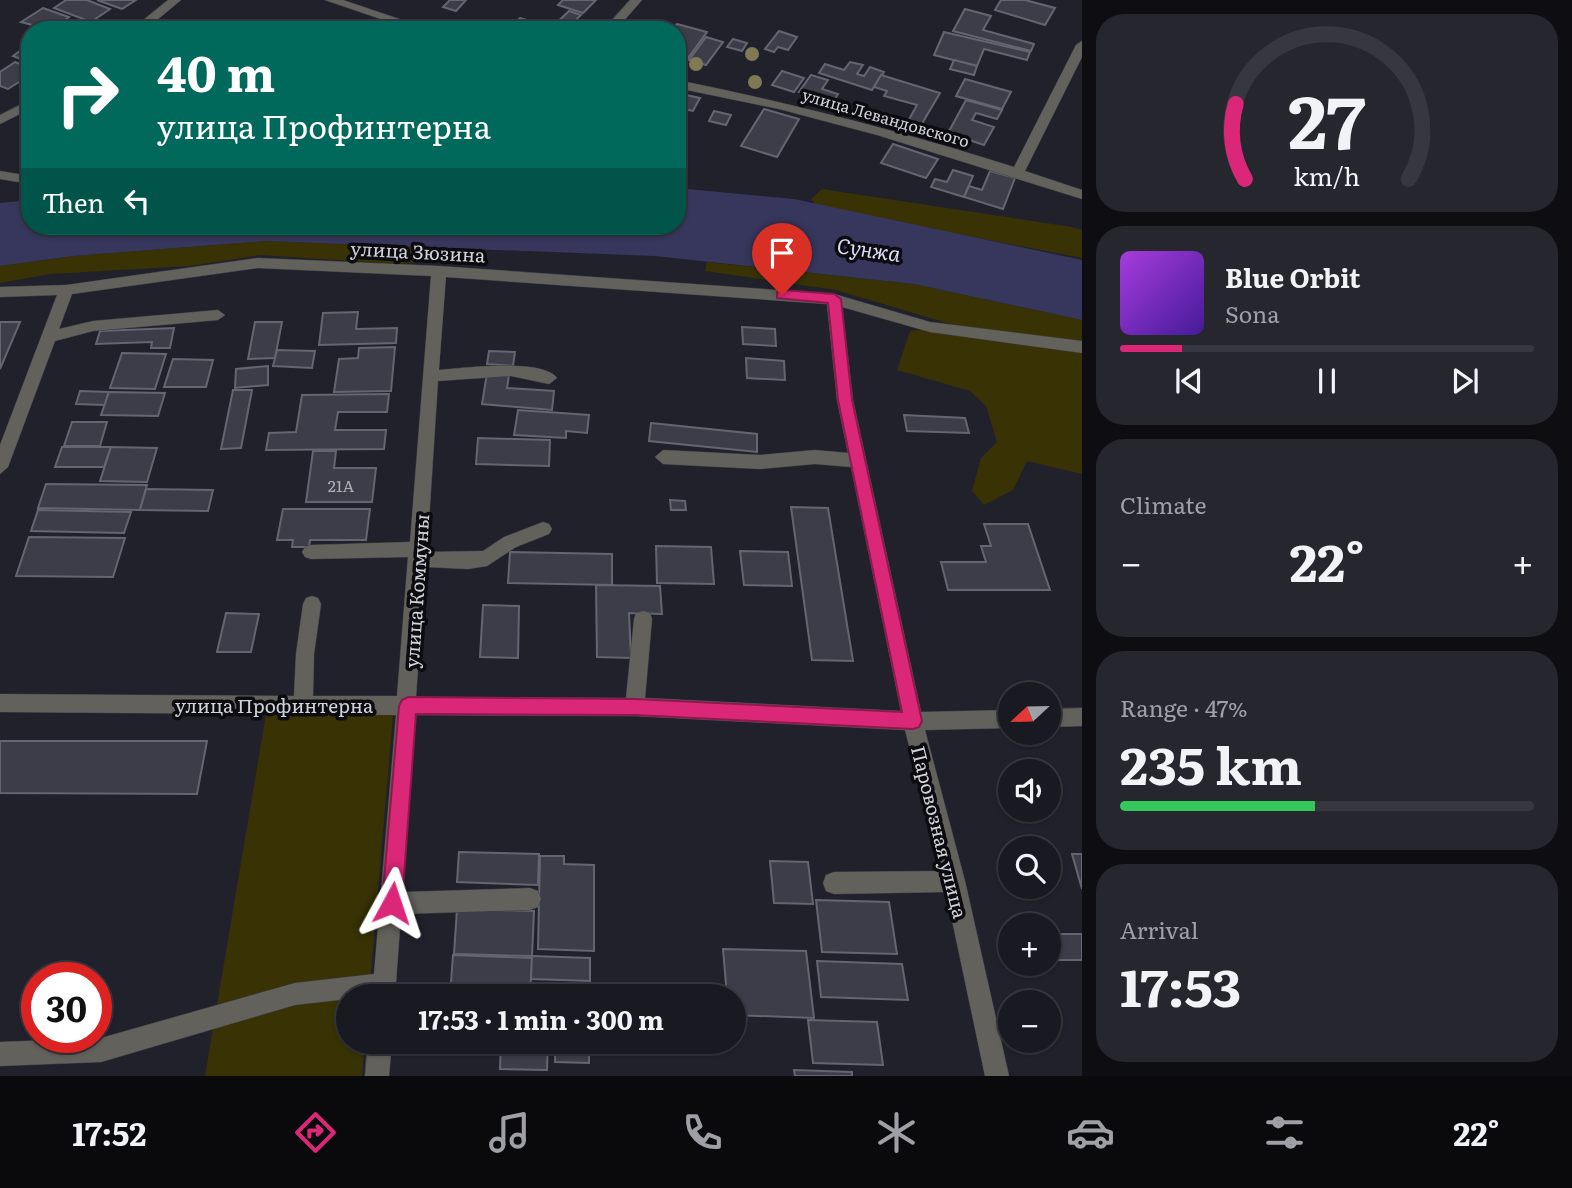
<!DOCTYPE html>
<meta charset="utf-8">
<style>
:root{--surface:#191921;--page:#26262e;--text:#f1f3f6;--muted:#9fa0a5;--line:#37383f;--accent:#db2777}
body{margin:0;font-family:Literata,serif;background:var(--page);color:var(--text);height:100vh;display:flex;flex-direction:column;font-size:26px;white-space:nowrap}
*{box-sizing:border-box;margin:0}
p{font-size:23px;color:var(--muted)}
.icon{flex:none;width:38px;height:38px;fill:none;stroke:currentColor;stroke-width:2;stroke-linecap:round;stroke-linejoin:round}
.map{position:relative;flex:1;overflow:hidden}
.drawer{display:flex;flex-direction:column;gap:14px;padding:14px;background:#0e0e12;width:490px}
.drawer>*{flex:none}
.banner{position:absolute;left:21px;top:21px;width:665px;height:214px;border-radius:28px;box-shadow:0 2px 5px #0004,0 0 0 2px var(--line);background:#00695c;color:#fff;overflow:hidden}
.needle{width:46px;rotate:248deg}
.buttons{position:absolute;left:998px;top:682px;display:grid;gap:14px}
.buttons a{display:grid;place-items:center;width:63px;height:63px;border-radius:50%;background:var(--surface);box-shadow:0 2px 5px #0004,0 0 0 2px var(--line);font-size:35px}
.speed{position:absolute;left:21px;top:962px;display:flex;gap:14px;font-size:35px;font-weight:700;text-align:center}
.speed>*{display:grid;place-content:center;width:91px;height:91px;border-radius:50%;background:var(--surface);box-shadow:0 2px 5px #0004,0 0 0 2px var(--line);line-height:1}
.speed .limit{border:10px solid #d22;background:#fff;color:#111}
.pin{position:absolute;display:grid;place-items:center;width:60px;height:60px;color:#fff;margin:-72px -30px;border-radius:50% 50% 50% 0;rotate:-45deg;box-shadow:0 0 7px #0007}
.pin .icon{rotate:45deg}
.me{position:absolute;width:77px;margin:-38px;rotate:5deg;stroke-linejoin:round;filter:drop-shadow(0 0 5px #0008)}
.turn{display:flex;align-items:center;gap:24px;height:147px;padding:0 21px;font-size:32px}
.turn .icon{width:91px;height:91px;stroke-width:2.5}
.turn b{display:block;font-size:49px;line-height:60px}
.then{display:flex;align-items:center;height:66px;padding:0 21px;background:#0003;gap:14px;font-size:26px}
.big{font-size:52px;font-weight:700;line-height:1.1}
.drawer .card{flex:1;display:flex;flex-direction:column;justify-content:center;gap:10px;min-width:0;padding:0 24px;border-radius:28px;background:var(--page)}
.drawer .dial{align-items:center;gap:0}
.dial svg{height:182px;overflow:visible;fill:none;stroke:var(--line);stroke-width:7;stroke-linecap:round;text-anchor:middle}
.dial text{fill:var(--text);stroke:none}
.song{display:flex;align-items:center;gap:21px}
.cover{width:84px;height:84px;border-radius:10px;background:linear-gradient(135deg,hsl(280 70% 55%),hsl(260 70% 35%))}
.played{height:7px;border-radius:4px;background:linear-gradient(90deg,var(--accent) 15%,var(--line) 15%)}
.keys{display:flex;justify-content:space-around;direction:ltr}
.heat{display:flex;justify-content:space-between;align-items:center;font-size:38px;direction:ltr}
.charge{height:10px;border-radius:5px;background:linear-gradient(90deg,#34c759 47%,var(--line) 0)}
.trip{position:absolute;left:336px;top:984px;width:410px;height:70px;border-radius:35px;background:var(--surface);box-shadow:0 2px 5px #0004,0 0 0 2px var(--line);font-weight:700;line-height:70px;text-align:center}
.dock{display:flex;height:112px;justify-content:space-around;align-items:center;background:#0a0a0d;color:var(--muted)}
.dock .icon{width:49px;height:49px}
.dock .on{color:var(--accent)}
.dock b{font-size:32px;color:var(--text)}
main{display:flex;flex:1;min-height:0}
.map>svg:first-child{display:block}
.green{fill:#383205}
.water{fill:#37375d}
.building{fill:#3c3d48;stroke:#646571;stroke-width:2}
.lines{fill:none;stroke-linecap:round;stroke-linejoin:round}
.minor-casing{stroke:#3d3d48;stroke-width:1}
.minor{fill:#62615b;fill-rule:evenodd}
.tree{fill:#7f7956}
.route{fill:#db2777;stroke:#8e194d;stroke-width:2}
.labels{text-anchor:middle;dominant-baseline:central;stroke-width:7;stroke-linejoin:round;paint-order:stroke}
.far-street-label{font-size:16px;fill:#d2d3da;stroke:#0b0b10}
.number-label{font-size:16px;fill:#acaeb6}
.street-label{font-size:19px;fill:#d2d3da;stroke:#0b0b10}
.water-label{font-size:21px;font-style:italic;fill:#dbddf9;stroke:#0b0b10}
</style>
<main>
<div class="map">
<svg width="1082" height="1076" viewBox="0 0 1082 1076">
<rect width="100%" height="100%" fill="#21212c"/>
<g class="green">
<path d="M822 189 1072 227 1082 230V258L817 207 811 199Z"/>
<path d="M266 241 466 249 454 259 398 264 260 255 190 266 50 274 0 283V266L73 256Z"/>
<path d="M707 262 914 284 1082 320V474L1027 461 1013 490 984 505 972 491 981 458 997 442 986 406 970 391 897 370 910 331 957 326 836 290 705 271Z"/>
<path d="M266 714 393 715 369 996H348V1041H365L362 1076H205Z"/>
</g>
<path class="water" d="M677 188 794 199 1082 260V320L914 284 655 256 266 241 73 256 0 266V203L30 200V226H677Z"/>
<g class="building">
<path d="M66 0H87L110 9 91 22 54 8Z"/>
<path d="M97 0H136L122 9Z"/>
<path d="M450 0H466L456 11 443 7Z"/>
<path d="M563 0H596L583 13 558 5Z"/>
<path d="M1001 0H1025L1055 8 1045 25 995 10Z"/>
<path d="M43 8 69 17 51 30 21 22Z"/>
<path d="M965 9 991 16 983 30 1034 44 1031 51 953 31Z"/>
<path d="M569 11 581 15 565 30H549Z"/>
<path d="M520 18 537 23 531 30 511 26Z"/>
<path d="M319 21 348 30H309Z"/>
<path d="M677 24 707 32 685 62 677 60V30H673Z"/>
<path d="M779 31 797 37 788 50 778 47 774 52 765 49Z"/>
<path d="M944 32 1030 52 1027 60 984 49 977 66 934 55Z"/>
<path d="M706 37 723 42 706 65 689 60Z"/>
<path d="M733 39 747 43 742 51 727 47Z"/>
<path d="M24 48 30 51V63L13 56Z"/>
<path d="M954 60 977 66 974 75 950 69Z"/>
<path d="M15 62 30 68V75L8 89 0 86V72Z"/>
<path d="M850 62 863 65 857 74 864 76 870 67 884 72 872 90 819 73 825 64 844 70Z"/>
<path d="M782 71 804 78 794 92 772 85Z"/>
<path d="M811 75 828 80 822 89 838 94 835 99 799 92Z"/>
<path d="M881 75 940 93 920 127 907 123 917 105 884 96 887 91 874 87Z"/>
<path d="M965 79 1011 92 1002 109 956 96Z"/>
<path d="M677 93 700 98 693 111 677 108Z"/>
<path d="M966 100 1002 110 997 119 976 113 972 120 994 127 984 145 948 133Z"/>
<path d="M764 109 799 119 777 157 741 146Z"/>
<path d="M714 111 731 115 726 125 709 121Z"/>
<path d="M893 144 938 159 926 178 881 163Z"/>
<path d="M953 170 973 176 964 197 931 187 935 179 947 182Z"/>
<path d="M990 171 1015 178 1003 209 964 197 969 186 982 190Z"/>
<path d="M358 312 356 329 397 328 396 343 319 345 323 313Z"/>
<path d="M0 322H20L0 369Z"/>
<path d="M255 322H282L275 358 248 359Z"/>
<path d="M742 327 775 329 776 346 743 344Z"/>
<path d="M174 328 170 348H151L152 342 96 344 100 331Z"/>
<path d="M395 347 391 391 334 392 339 359 358 358 359 348Z"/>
<path d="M277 350 315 351 312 368 273 366Z"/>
<path d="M489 351 515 352 513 366 487 364Z"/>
<path d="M122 353 166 354 155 389 110 388Z"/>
<path d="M746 358 784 361 785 380 747 378Z"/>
<path d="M173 359 213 360 206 387H164Z"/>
<path d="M268 366V385L235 388 236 369Z"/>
<path d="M487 373 509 375 507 388 554 391 552 410 482 404Z"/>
<path d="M233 390H252L241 448 221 449Z"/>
<path d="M80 391 109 392 105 405 76 404Z"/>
<path d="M109 392 165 393 158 416 101 415Z"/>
<path d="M389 394 387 412H338L335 430H386L384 449 266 450 269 433 296 432 302 395Z"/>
<path d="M518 410 589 415 587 433 566 431V438L514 435Z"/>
<path d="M904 415 965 418 969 433 907 431Z"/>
<path d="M72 422H107L100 446H64Z"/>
<path d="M651 423 757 434V452L649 441Z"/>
<path d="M478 438 550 440 549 466 476 464Z"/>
<path d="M62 447H111L104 467H55Z"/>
<path d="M111 447 157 448 147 482 100 481Z"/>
<path d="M313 451H336L334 468H376L372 502H306Z"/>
<path d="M46 484 147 485 140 510 38 508Z"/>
<path d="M146 489 213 490 208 511 140 510Z"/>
<path d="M670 500 685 501 686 510H671Z"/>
<path d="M791 507 828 508 853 661 812 660Z"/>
<path d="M283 509H370L366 540H310L309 547H292L293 540H277Z"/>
<path d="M38 510 131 512 124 533 31 531Z"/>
<path d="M984 524H1028L1050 590H948L941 562H986L981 546H991Z"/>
<path d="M29 537 125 538 113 577 16 576Z"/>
<path d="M656 546 711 547 714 584 657 583Z"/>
<path d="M740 551 788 552 792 586 744 585Z"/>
<path d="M510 552 612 554V585L508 583Z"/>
<path d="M596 585 660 586 662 614 629 613 631 658 597 657Z"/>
<path d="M483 605 519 606 518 658 480 657Z"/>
<path d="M226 613 259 614 251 652H217Z"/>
<path d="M0 741H207L197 794 0 793Z"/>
<path d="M459 852 539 854 538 885 457 882Z"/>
<path d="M1072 854H1082V889Z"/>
<path d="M540 856H564V864L594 865V951L538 949Z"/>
<path d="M770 861 808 862 813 904 774 903Z"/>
<path d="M816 900 889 902 897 954 822 952Z"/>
<path d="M457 909 534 911 532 956 454 954Z"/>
<rect x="1048" y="934" width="34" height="26"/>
<path d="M723 949 806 951 814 1018 733 1015V996H727Z"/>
<path d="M453 955 532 958 530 996H450Z"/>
<path d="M532 956 590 958V981L531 979Z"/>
<path d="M817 961 902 964 908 1000 821 997Z"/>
<path d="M808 1020 877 1022 883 1065 813 1063Z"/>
<path d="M501 1041H548L547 1070 500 1069Z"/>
<path d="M555 1041H589V1063L555 1062Z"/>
<path d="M794 1070 852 1072V1076H795Z"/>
</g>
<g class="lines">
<g class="minor-casing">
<g id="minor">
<path d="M168 0H181L145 30H131Z"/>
<path d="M325 0H343L432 30H413Z"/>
<path d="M630 0H642L616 30H603Z"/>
<path d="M1082 41V57L1025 171 1082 190V199L877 135 779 109 677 88V80C791 103 903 132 1014 167L1076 45Z"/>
<path d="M30 100V109L0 124V115Z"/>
<path d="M0 171 30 176V184L0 179Z"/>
<path d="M258 258 439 266 834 294 930 322 1082 341V353L930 332 842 307 853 400 921 712 1010 710V728L925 730 965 881 1009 1076H985L946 892 834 894 826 891 823 883 826 875 834 872 941 871 905 730 635 716 415 715 403 892 530 888 538 891 541 899 538 907 530 910 401 914 395 996H348V999L295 1005 101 1062 0 1066V1042L101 1038 295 983 374 974 396 715 0 712V694L294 696 296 654 303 604 306 598 312 596 318 598 321 604 314 654 313 696H397L408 557 311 559 305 557 302 552 305 547 311 545 410 542 431 276 258 268 72 294 59 329 93 321 218 310 225 315 218 320 93 331 55 341 8 467 0 474V445L57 295 0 297V287L66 285ZM446 277 827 304 837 400 848 453 815 450 760 455 663 450 655 457 663 464 760 469 815 464 851 467 901 711 645 698 652 619 650 613 643 611 636 613 634 619 626 698 416 697 425 567 468 569 487 566 516 547 549 534 552 529 549 524 543 522 504 537 483 551 427 552 438 381 511 376 549 384 557 378C543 358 463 368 439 370Z"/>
<path d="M1082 708V726L1048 727V709Z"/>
<path d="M368 1041H392L389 1076H365Z"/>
</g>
</g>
<use href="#minor" class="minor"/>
</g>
<g class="tree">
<circle cx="752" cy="54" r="7"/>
<circle cx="696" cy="64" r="7"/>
<circle cx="755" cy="82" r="7"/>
</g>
<path class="route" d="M782 290 834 294 841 299 852 400 922 721 919 727 913 729 635 715 416 714 402 903 399 910 392 913 385 910 382 903 399 706 402 700 408 697 635 699 902 712 838 400 828 303 777 298V292Z"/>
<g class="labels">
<g class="far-street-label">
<text transform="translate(886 117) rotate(16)">улица Левандовского</text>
</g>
<g class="number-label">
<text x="341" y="485">21А</text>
</g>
<g class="street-label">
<text transform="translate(418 251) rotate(3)">улица Зюзина</text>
<text transform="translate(416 591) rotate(-86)">улица Коммуны</text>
<text x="274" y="705">улица Профинтерна</text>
<text transform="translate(940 832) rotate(76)">Паровозная улица</text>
</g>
<g class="water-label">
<text transform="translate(869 248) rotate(8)">Сунжа</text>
</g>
</g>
</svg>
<div class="buttons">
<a><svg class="needle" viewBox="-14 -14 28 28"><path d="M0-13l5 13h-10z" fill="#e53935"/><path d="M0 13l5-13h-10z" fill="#9fa0a5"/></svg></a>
<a><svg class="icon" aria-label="sound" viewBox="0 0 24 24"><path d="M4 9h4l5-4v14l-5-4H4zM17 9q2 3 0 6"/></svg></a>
<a><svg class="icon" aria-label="search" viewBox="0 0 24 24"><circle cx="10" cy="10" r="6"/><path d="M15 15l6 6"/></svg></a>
<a>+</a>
<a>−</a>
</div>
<div class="speed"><div class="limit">30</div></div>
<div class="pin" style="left:782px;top:295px;background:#d93025"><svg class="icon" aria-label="arrive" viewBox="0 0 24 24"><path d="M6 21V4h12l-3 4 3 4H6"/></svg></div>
<svg class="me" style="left:392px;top:903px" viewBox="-20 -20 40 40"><path d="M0-17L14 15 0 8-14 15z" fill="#db2777" stroke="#fff" stroke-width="4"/></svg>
<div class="trip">17:53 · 1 min · 300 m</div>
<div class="banner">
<div class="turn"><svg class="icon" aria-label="right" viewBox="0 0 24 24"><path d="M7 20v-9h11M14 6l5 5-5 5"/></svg><div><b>40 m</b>улица Профинтерна</div></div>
<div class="then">Then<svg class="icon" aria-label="left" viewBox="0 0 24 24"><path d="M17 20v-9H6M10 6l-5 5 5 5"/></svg></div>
</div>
</div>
<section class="drawer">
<div class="card dial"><svg viewBox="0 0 100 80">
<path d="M14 69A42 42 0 1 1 86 69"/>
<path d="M14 69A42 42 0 0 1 10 36" stroke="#db2777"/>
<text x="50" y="56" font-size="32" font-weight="700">27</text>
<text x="50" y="72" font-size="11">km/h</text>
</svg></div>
<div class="card">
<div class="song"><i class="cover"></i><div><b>Blue Orbit</b><p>Sona</p></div></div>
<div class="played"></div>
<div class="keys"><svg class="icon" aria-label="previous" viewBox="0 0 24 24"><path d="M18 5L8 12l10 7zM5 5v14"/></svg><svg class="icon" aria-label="pause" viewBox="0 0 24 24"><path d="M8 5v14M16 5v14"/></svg><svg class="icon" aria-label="next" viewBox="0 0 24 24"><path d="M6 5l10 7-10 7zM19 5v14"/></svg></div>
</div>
<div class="card"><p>Climate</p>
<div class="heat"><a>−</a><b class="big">22°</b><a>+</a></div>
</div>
<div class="card"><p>Range · 47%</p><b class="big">235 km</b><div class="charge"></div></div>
<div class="card"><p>Arrival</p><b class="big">17:53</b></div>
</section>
</main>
<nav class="dock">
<b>17:52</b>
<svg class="icon on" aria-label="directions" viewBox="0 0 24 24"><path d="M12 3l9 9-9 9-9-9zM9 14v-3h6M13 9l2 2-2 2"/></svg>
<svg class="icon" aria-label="music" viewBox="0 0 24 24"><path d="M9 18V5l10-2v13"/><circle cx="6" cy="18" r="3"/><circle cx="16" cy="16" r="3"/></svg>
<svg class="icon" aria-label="phone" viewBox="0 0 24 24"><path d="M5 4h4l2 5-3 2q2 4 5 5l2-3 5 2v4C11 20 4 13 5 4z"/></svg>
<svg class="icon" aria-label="climate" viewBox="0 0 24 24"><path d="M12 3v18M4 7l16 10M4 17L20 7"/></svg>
<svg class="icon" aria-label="car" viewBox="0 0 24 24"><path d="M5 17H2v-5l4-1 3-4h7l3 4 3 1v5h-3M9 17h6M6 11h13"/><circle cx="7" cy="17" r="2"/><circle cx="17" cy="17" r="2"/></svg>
<svg class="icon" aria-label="filters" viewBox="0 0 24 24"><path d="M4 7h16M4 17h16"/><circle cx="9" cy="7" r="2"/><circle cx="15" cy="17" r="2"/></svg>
<b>22°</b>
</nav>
